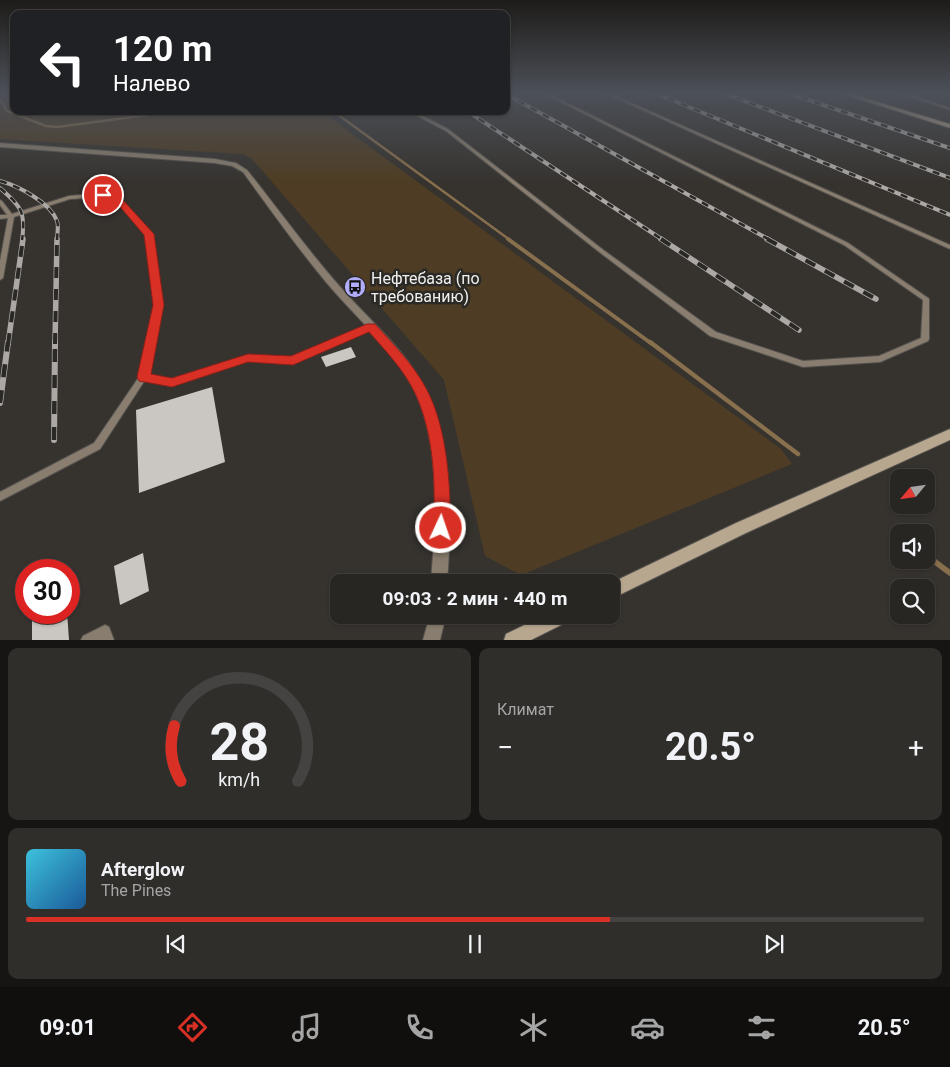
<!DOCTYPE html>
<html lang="ru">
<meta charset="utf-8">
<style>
:root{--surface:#282623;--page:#302e2b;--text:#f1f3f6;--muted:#a5a5a6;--line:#444341;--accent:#d93025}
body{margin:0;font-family:Roboto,sans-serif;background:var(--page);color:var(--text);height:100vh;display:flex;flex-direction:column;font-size:19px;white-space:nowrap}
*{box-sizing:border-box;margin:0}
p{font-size:16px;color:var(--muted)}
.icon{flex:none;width:28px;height:28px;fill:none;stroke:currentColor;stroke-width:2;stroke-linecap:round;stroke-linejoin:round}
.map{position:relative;height:640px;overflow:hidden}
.drawer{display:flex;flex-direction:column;gap:8px;padding:8px;background:#161513;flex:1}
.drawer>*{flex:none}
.hud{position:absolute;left:10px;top:10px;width:500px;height:105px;border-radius:10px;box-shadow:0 1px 4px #0004,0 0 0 1px var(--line);background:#202124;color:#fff;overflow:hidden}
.needle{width:32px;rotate:241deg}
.tools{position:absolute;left:890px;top:469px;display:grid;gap:10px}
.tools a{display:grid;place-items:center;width:45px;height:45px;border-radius:10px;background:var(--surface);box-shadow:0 1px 4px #0004,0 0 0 1px var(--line);font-size:25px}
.speed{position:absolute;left:15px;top:559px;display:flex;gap:10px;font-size:25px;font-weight:700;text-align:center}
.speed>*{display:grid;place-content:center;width:65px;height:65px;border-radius:50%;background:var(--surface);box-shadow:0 1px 4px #0004,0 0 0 1px var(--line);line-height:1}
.speed .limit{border:8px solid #d22;background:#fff;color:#111}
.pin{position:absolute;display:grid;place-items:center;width:42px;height:42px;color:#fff;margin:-21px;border:2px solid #fff;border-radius:50%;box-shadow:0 1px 5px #0007}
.me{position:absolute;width:55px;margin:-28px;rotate:3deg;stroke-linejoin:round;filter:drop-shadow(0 0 4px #0008)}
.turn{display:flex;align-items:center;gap:18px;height:105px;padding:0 20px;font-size:22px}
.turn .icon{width:65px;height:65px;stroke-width:2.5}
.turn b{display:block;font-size:35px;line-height:42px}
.big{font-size:38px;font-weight:700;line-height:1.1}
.drawer .card{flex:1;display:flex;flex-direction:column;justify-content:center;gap:8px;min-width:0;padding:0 18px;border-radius:10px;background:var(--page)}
.drawer .dial{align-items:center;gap:0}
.dial svg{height:130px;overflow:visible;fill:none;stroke:var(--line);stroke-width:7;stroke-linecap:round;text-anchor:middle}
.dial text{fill:var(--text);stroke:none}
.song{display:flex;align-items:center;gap:15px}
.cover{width:60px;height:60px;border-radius:8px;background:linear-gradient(135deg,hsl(190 70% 55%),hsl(210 70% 35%))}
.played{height:5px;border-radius:2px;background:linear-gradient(90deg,var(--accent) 65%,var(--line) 65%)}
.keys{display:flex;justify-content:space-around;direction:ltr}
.heat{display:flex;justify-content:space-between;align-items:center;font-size:28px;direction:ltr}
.drawer .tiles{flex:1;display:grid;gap:8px;grid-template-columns:1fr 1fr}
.card:last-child{grid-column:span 2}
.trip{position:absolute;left:330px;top:574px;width:290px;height:50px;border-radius:10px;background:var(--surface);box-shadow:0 1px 4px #0004,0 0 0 1px var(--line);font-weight:700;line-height:50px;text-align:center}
.tab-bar{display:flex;height:80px;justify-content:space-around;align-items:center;background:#100f0e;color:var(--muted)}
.tab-bar .icon{width:35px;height:35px}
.tab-bar .selected{color:var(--accent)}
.tab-bar b{font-size:22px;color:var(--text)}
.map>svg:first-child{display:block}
.green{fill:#4e3d24}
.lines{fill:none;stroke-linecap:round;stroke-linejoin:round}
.stream-far3{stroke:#886f4d;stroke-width:2.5}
.stream-far2{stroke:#886f4d;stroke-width:4}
.stream-far1{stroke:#886f4d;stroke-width:4.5}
.stream{stroke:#886f4d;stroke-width:5.5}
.building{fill:#cac6c1}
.lane-casing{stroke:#54514e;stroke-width:2}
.street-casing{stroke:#54514e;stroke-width:2}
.secondary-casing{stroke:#54514e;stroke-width:2}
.lane{fill:#887d6e;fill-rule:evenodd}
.street{fill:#887d6e;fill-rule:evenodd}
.secondary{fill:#b8a78f;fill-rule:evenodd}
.rail-far2-casing{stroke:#aba8a5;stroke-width:4}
.rail-far1-casing{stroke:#aba8a5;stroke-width:5.5}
.rail-casing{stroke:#aba8a5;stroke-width:6}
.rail-far2{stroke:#2b2925;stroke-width:2.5;stroke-dasharray:7;stroke-linecap:butt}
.rail-far1{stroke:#2b2925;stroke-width:4;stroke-dasharray:11;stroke-linecap:butt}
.rail{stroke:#2b2925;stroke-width:4.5;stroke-dasharray:13;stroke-linecap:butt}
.route{fill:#d93025;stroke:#8d1f18}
.labels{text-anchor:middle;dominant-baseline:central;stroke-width:5;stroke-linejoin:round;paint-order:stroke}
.poi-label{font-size:16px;fill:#f2f0ee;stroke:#2b2925;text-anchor:start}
</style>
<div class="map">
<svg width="950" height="640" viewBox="0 0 950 640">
<rect width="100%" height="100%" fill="#36332f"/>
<path class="green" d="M0 93H14V111H321L781 449 792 464 521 575 485 556 444 380 252 159 243 154 0 139Z"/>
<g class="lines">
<g class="stream-far3">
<path d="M0 99 7 111 46 126 57 127 178 111"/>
<path d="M333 111 510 240"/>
</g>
<path class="stream-far2" d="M508 239 652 344"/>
<path class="stream-far1" d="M650 342 798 454"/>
<path class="stream" d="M926 555 950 573"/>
</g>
<g class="building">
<path d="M351 347 356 357 326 367 321 357Z"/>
<path d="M212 387 225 462 139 493 136 410Z"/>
<path d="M143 553 149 591 120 605 114 566Z"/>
<path d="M32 612H67L69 640H32Z"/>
</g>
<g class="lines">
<g class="lane-casing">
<g id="lane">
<path d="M543 93H547L848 243 928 298 929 299V339L928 341 880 362 803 367 710 336 598 251 446 131 408 111H413L448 129 602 249 716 332 803 361 879 356 921 338 923 300 844 245Z"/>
<path d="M605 93H609L950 245V249Z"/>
<path d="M900 93H905L950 108V110Z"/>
<path d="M103 193 121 200 152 234 161 305 147 375 172 379 248 355 292 358 369 324H373L374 326 373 328 293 364 248 361 172 385 145 380 100 449 0 501V492L94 443 139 377 155 305 146 234 117 202 103 197 70 199 14 217 3 278 0 280V261L8 218 0 219V215H7L0 205V200L2 201 12 214 69 196Z"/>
<path d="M105 625 109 627 114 640H81L83 636Z"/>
</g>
</g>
<g class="street-casing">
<g id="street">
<path d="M0 143 215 159 236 163 247 170C279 210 308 251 342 289 371 322 407 351 426 391 453 447 452 522 447 582H431C435 527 440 469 424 415 408 360 361 324 326 282 296 246 270 209 243 172L232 166 215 163 0 147Z"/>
<path d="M430 615H446L440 640H423Z"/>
</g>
</g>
<g class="secondary-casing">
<g id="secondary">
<path d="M840 93H848L950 124V128Z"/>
<path d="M950 429V440L746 533 611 599V583L736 523Z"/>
<path d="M545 615H571L569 621 531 640H504L506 634Z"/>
</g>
</g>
<use href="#lane" class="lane"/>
<use href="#street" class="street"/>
<use href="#secondary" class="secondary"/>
<g class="rail-far2-casing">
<g id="rail-far2">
<path d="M655 93 950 215"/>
<path d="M723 93 950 178"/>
<path d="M788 93 950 148"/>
<path d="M506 94 770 240"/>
<path d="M467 111 663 240"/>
<path d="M0 181C18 186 50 202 57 221 59 226 57 234 57 240"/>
<path d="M0 188C21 206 26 212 22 240"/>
</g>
</g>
<g class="rail-far1-casing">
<g id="rail-far1">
<path d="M661 239 799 330"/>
<path d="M767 239 876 299"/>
<path d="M8 344 23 239"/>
<path d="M55 344 57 239"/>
</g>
</g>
<g class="rail-casing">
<g id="rail">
<path d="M0 403 8 342"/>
<path d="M54 440 55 342"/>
</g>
</g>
<use href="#rail-far2" class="rail-far2"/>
<use href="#rail-far1" class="rail-far1"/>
<use href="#rail" class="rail"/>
</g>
<linearGradient id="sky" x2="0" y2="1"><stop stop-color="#1e1c1a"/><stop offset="0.51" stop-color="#4c5058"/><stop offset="1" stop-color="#4c5058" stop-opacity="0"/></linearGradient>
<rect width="950" height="182" fill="url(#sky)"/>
<path class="route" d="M100 193 122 199 154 234 164 305 151 374 172 378 248 354 291 356 367 324H375C393 344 414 365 427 390 447 428 451 486 450 528L447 534 441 536 436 534 433 528C436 484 434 434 415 393 404 370 385 350 369 332L293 365 248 362 172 387 139 381 137 377 153 305 144 235 116 202 100 197Z"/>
<defs>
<g id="bus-disc" transform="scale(1.125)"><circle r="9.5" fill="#b1adfa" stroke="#2b2925"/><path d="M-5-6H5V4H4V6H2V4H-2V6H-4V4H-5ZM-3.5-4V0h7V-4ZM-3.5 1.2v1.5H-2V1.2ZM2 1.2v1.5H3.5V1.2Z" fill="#111"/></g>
</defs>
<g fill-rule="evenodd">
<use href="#bus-disc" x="355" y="287"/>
</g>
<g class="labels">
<g class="poi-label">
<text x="371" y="278">Нефтебаза (по<tspan x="371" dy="18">требованию)</tspan></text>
</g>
</g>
</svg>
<div class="tools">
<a><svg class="needle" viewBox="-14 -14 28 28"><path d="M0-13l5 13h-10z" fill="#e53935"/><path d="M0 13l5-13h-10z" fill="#a5a5a6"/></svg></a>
<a><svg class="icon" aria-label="sound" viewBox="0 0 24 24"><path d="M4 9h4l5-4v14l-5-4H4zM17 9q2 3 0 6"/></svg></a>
<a><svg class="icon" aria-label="search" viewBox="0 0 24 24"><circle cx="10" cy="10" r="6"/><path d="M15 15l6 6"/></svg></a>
</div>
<div class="speed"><div class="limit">30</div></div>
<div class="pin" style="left:103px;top:195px;background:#d93025"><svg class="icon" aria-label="arrive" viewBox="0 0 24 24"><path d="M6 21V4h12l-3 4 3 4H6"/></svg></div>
<svg class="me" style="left:441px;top:528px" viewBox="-20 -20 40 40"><circle r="17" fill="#d93025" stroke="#fff" stroke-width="3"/><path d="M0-11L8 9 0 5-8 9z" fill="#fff"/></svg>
<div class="trip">09:03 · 2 мин · 440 m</div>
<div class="hud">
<div class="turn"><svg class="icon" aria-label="left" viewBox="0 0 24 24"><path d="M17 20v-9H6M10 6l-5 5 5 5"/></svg><div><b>120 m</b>Налево</div></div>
</div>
</div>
<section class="drawer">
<div class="tiles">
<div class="card dial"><svg viewBox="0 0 100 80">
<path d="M14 69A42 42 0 1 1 86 69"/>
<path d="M14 69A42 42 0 0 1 10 35" stroke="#d93025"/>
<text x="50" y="56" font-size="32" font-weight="700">28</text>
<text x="50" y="72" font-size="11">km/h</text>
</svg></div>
<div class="card"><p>Климат</p>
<div class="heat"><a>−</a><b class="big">20.5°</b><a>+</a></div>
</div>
<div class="card">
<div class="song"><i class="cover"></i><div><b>Afterglow</b><p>The Pines</p></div></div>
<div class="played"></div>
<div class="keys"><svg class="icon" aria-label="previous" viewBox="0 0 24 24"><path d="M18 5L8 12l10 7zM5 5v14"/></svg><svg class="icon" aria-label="pause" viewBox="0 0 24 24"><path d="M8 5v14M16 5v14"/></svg><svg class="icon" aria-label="next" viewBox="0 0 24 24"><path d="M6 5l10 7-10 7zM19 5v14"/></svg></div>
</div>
</div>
</section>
<nav class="tab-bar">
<b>09:01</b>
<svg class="icon selected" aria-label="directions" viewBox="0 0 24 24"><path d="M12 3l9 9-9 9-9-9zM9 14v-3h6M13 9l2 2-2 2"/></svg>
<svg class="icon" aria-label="music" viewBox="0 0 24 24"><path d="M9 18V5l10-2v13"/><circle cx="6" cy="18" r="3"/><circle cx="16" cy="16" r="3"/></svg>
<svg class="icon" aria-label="phone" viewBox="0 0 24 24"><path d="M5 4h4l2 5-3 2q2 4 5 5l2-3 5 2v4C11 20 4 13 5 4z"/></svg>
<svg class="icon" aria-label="climate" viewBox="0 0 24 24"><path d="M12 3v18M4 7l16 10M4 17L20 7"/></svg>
<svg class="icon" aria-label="car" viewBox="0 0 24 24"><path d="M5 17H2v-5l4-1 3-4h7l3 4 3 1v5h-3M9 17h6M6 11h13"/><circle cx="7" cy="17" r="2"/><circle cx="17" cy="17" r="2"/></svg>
<svg class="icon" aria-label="filters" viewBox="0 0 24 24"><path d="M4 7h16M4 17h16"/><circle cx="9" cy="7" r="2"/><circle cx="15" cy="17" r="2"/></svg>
<b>20.5°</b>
</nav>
